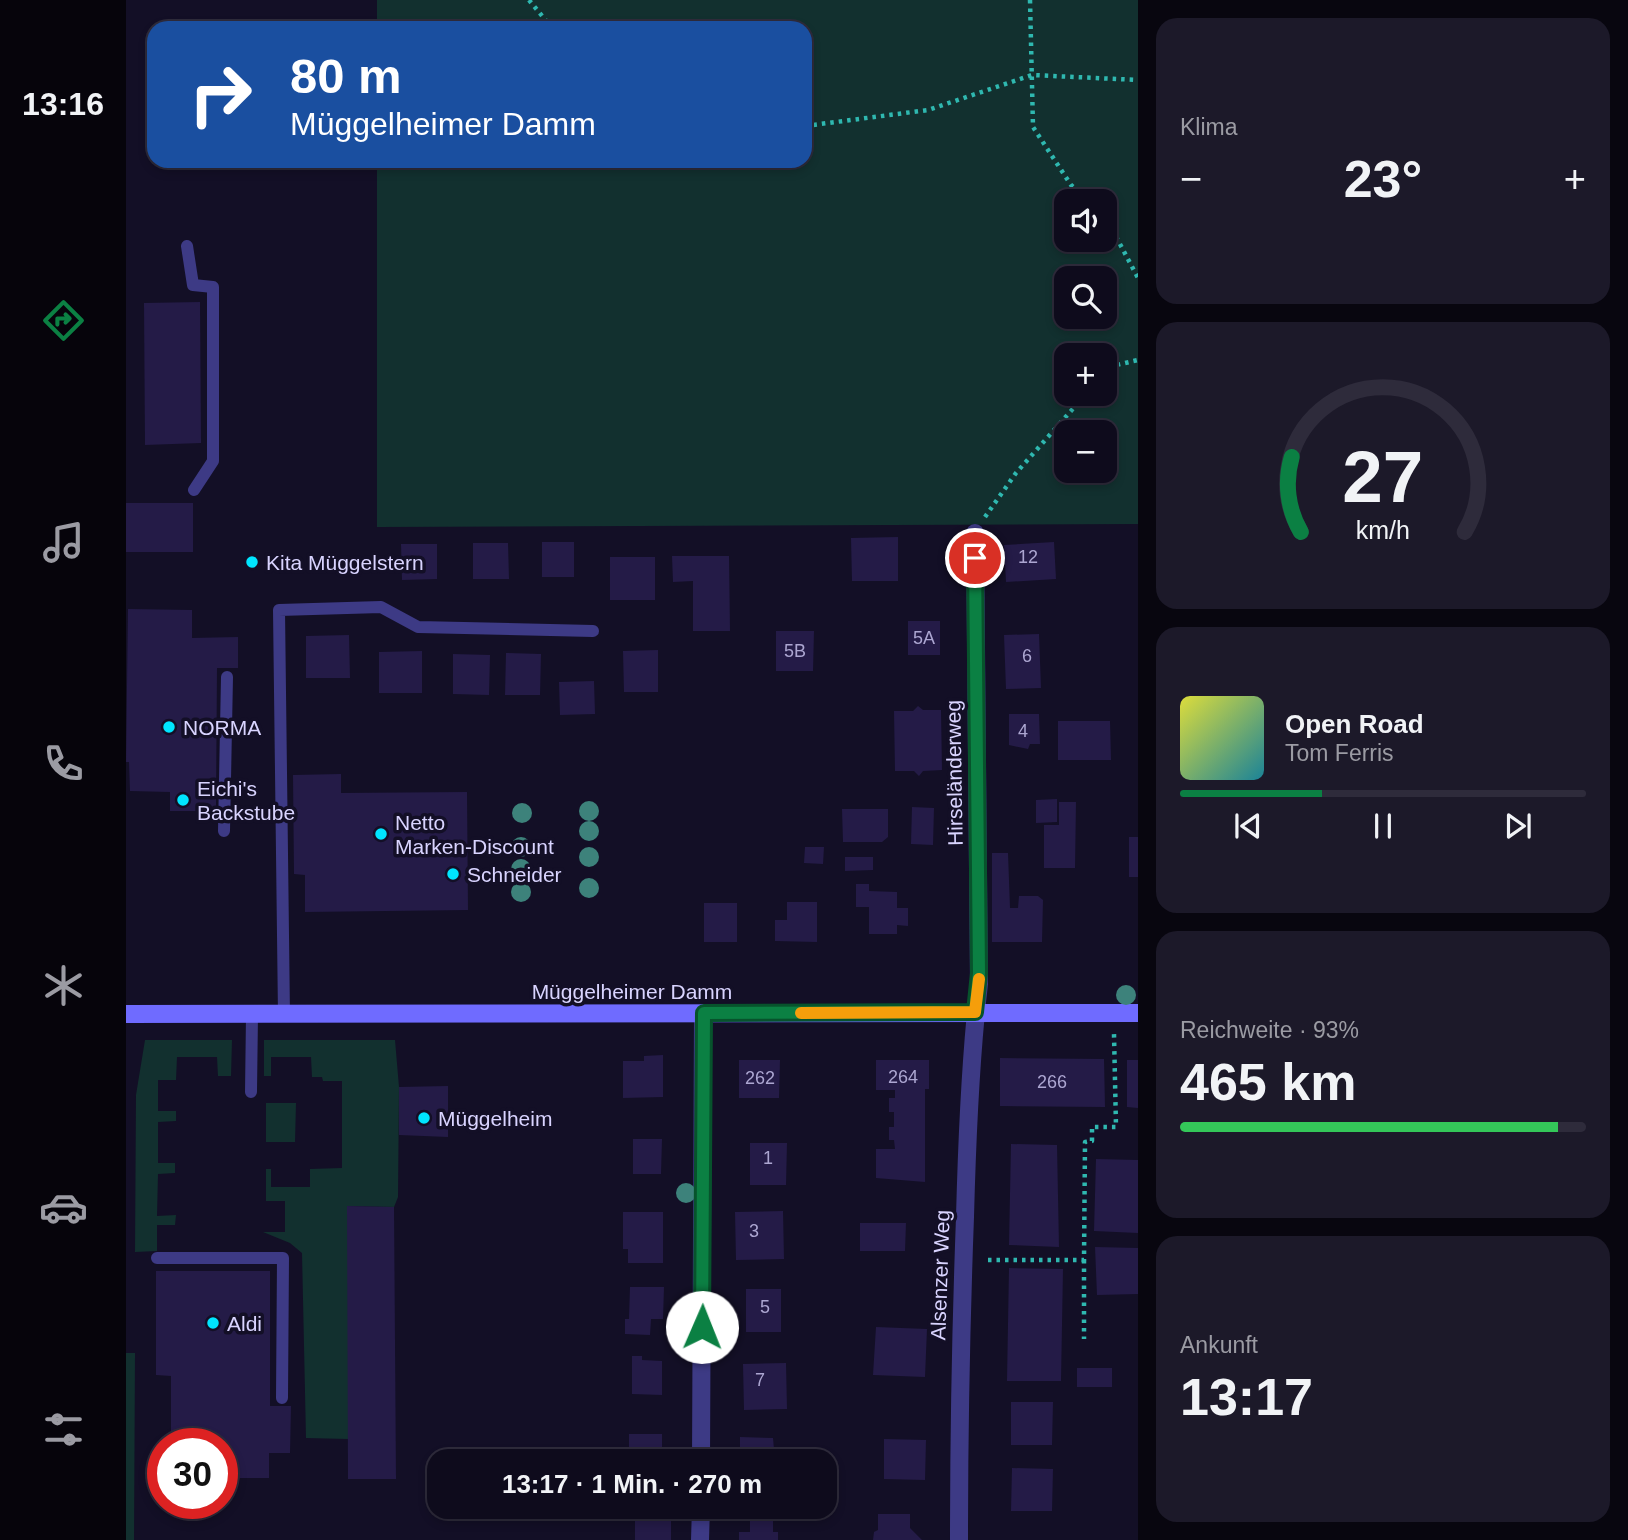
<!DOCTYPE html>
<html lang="de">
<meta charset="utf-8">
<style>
:root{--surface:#0e0b1c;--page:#1c1929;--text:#f1f3f6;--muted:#9b9ba3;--line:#2e2b3b;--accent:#0b8043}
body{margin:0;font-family:Arial,sans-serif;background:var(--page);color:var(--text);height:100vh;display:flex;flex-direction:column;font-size:26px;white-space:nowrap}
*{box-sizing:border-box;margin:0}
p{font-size:23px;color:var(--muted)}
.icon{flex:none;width:38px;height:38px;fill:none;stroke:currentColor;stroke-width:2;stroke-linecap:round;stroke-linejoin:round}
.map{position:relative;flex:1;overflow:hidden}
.side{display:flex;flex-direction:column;gap:18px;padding:18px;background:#08060f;width:490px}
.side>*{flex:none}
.banner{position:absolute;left:21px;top:21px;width:665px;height:147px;border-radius:21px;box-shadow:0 4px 10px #0003,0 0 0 2px var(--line);background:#1a4fa0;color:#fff;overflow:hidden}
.controls{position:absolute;left:928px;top:189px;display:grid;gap:14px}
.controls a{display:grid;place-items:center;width:63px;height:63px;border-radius:14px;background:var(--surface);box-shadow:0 4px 10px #0003,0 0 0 2px var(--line);font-size:35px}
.speed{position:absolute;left:21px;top:1428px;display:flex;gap:14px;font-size:35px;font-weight:700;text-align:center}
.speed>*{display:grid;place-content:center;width:91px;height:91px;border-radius:50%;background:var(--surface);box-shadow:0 4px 10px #0003,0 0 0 2px var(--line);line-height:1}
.speed .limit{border:10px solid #d22;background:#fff;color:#111}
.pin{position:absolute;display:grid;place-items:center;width:60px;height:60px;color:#fff;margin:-30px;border:4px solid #fff;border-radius:50%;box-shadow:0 2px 7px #0007}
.me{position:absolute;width:77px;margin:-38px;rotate:1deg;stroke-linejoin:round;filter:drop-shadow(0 0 5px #0008)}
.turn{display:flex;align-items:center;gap:24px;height:147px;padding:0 28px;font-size:32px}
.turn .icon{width:91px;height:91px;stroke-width:2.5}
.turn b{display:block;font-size:49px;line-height:60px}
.big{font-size:52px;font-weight:800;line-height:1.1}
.side .card{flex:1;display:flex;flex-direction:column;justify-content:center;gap:10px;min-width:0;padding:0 24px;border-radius:21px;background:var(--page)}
.side .dial{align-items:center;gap:0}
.dial svg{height:182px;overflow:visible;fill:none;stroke:var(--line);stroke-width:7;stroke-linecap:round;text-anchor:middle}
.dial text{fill:var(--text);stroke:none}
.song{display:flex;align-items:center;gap:21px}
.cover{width:84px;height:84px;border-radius:10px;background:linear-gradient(135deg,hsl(60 70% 55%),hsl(190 70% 35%))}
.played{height:7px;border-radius:4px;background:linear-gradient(90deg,var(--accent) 35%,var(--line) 35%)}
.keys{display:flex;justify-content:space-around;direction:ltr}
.heat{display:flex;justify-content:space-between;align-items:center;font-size:38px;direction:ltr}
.charge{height:10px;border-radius:5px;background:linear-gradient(90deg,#34c759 93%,var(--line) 0)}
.trip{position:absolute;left:301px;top:1449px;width:410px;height:70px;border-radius:21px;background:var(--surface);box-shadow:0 4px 10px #0003,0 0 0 2px var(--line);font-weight:800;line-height:70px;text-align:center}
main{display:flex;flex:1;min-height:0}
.dock{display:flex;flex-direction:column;width:126px;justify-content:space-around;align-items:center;background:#06040b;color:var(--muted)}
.dock .icon{width:49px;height:49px}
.dock .active{color:var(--accent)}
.dock b{font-size:32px;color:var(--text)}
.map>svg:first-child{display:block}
.green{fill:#12302f;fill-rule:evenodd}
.building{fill:#241b47}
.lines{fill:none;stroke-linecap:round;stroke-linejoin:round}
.path{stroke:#2fb8b0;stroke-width:4.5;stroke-dasharray:3.5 5;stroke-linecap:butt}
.service{stroke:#3d3a85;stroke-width:12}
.minor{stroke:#3d3a85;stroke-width:18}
.secondary{stroke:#6f6bff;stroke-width:18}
.tree{fill:#3d827b}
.route-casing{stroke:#07532c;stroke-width:18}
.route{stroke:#0b8043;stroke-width:12}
.slow{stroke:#f59e0b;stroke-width:12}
.poi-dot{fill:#00e5ff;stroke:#130f26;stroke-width:2.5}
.labels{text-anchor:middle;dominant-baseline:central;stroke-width:7;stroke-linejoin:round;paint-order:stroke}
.number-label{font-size:18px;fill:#aca6d1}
.poi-label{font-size:21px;fill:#d9d4ff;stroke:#130f26;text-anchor:start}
.street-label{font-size:21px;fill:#d9d4ff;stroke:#130f26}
</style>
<main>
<nav class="dock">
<b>13:16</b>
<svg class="icon active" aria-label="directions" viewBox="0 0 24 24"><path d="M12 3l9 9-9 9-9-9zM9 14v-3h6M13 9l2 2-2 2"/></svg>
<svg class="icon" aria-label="music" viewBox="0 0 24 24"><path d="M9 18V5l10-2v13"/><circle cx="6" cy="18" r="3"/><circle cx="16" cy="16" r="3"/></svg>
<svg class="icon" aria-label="phone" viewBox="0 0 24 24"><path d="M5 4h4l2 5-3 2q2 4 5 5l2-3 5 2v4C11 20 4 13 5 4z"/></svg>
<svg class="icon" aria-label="climate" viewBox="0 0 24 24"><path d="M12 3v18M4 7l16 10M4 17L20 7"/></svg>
<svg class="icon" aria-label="car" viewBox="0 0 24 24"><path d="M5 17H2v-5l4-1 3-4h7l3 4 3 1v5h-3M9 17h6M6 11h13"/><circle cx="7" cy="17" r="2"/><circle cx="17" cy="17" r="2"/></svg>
<svg class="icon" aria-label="filters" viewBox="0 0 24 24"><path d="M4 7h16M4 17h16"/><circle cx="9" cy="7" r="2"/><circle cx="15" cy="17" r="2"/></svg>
</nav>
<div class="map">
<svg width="1012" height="1540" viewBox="0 0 1012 1540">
<rect width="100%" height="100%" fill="#130f26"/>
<g class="green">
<path d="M251 0H1012V524L251 527V161H679V28H251ZM978 201V240H940V201ZM978 278V317H940V278ZM978 355V394H940V355ZM978 432V471H940V432Z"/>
<path d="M19 1040H106L105 1076H92L91 1057H51L50 1080H32V1111H50V1121L32 1122V1163H49V1173L32 1174 31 1216 50 1215 49 1225H31V1251L9 1252 10 1095Z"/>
<path d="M138 1040H269L273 1087 272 1197 268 1207 222 1206V1439L180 1438 176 1253 164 1243 137 1232H159V1201H140V1169H145V1187H184V1169L216 1168V1081H197L196 1077H186L185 1057H145V1076H138Z"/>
<path d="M140 1103H170L169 1142H140Z"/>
<path d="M0 1353H9L8 1540H0Z"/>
</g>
<g class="building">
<path d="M74 302 75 443 19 445 18 303Z"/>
<rect x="0" y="503" width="67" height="49"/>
<path d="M772 537V581H726L725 538Z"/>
<rect x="416" y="542" width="32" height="35"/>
<path d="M928 542 930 579 880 582 878 545Z"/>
<path d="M347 543H382L383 579H347Z"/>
<path d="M275 544H311V579L276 580Z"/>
<path d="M546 556H603L604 631H567V581L547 582Z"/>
<rect x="484" y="557" width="45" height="43"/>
<path d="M2 609 66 610V638L112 637V668H91L90 806 86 811H44V792L4 791 3 762H0Z"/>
<rect x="782" y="621" width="32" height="34"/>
<path d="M650 631H688L687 671H650Z"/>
<path d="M913 634 915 688 880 689 878 635Z"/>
<path d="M223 635 224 678H180V636Z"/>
<path d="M532 650V692H498L497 651Z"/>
<path d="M296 651V693H253V652Z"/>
<path d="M380 653 415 654 414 695H379Z"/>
<path d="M327 654 364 655 363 695 327 694Z"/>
<path d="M468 681 469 714 434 715 433 682Z"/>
<path d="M792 706 797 710H815L816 770 797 771 793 776 788 771H769L768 711H787Z"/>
<path d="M883 714H913L914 744H904L902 749 883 745Z"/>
<path d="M932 721H984L985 760H932Z"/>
<path d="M215 774V793L341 792 342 910 179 912V875L168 874 167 775Z"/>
<path d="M931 799V822L910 823V800Z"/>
<path d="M933 802H950L949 868H918V825H933Z"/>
<path d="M786 807 808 808 807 845 785 844Z"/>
<path d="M716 809H762V837L756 842H717Z"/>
<rect x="1003" y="837" width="9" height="40"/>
<path d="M679 847H698L697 864 678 863Z"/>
<path d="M866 853H882L884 908H892L893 896H912L917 900 916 942H866Z"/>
<path d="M719 857H747V870L719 871Z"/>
<path d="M730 884H743V891L771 892V908H782V926L771 925V934H743V907H730Z"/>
<path d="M661 902H691V942L649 941V920H661Z"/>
<rect x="578" y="903" width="33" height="39"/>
<path d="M537 1055V1097L497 1098V1061H518V1056Z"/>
<path d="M874 1058 978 1059 979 1107 874 1106Z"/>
<path d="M613 1060H654L653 1098H613Z"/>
<path d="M750 1060H803V1089H799V1182L750 1178V1149H769L768 1140H763V1127H768V1112H763V1098H769V1090H750Z"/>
<path d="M1001 1060H1012V1108L1001 1107Z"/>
<path d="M322 1086V1137L273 1135V1087Z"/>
<path d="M507 1139H536L535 1174H507Z"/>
<path d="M624 1143H661L660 1185H624Z"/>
<path d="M885 1144 931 1145 933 1247 883 1245Z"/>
<path d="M970 1159 1012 1160V1233L968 1231Z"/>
<path d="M221 1206 268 1207 270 1479H222Z"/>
<path d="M657 1211 658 1259 610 1260 609 1212Z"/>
<path d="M497 1212H537V1263H502V1249H497Z"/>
<path d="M734 1223H780L779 1251H734Z"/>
<path d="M969 1247 1012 1248V1294L971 1295Z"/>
<path d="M883 1268 937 1269 935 1381H881Z"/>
<path d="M30 1271H144V1406H165L164 1453H143V1478H96V1444H45V1376L30 1375Z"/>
<path d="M504 1287H538L537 1319H525L524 1335 499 1334V1319H503Z"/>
<rect x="620" y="1289" width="35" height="43"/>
<path d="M750 1327 801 1329 799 1377 747 1375Z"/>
<path d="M506 1356H516V1360L536 1361V1395L506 1394Z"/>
<path d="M660 1363 661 1409 618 1410 617 1364Z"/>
<rect x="951" y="1368" width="35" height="19"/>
<path d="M885 1402H927L926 1445H885Z"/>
<rect x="503" y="1434" width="33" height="27"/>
<path d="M614 1437 647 1438 649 1461H614Z"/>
<path d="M758 1439 800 1440 799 1480 758 1479Z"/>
<path d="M886 1468 927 1469 926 1511H885Z"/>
<rect x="509" y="1511" width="36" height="29"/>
<path d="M752 1514H784V1528L796 1540H747L748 1532 752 1530Z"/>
<path d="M647 1515V1532H652V1540H613V1532H624V1516Z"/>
</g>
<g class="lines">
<g class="path">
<path d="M403 0 426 28"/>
<path d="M904 0 907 127 945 185 964 201"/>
<path d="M679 126 802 110 906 75 1012 80"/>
<path d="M978 214 1012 278"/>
<path d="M978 375 986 366 1012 360"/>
<path d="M859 517 890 473 960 394"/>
<path d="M862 1260H958L959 1142 966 1141V1127H990L988 1034"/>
<path d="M958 1260V1339"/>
</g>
<g class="service">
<path d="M61 246 67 285 87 287V461L68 490"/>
<path d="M98 831 101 677"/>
<path d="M158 1016 153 610 255 607 292 627 467 631"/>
<path d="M125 1092 126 1015"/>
<path d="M31 1258H157L156 1398"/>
</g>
<g class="minor">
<path d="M575 1461 577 1013"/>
<path d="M574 1540 575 1507"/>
<path d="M833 1540C833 1432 835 1325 839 1217 841 1139 844 1061 853 984L849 533"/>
</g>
<path class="secondary" d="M0 1014 1012 1013"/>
</g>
<g class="tree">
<circle cx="463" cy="811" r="10"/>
<circle cx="396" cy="813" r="10"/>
<circle cx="463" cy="831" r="10"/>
<circle cx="395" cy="847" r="10"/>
<circle cx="463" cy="857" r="10"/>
<circle cx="395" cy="869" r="10"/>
<circle cx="463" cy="888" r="10"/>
<circle cx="395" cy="892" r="10"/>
<circle cx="1000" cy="995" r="10"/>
<circle cx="560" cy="1193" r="10"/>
</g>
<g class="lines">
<g class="route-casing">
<path id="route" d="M576 1327 578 1013 849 1012 853 973 849 558"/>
</g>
<use href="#route" class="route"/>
<path class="slow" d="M675 1013 849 1012 853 979"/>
</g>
<g class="poi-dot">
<circle cx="126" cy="562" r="7"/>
<circle cx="43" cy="727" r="7"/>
<circle cx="57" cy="800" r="7"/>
<circle cx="255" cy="834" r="7"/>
<circle cx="327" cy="874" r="7"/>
<circle cx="298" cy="1118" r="7"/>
<circle cx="87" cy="1323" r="7"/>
</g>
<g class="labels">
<g class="number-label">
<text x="902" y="557">12</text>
<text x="798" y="638">5A</text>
<text x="669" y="651">5B</text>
<text x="901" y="656">6</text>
<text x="897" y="731">4</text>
<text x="777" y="1077">264</text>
<text x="634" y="1078">262</text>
<text x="926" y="1082">266</text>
<text x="642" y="1158">1</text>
<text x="628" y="1231">3</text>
<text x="639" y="1307">5</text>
<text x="634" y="1380">7</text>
</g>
<g class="poi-label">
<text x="140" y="562">Kita Müggelstern</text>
<text x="57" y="727">NORMA</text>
<text x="71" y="788">Eichi's<tspan x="71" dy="24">Backstube</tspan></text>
<text x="269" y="822">Netto<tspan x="269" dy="24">Marken-Discount</tspan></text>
<text x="341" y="874">Schneider</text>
<text x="312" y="1118">Müggelheim</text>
<text x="101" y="1323">Aldi</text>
</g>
<g class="street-label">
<text transform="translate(828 773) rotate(-91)">Hirseländerweg</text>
<text x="506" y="991">Müggelheimer Damm</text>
<text transform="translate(814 1275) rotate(-88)">Alsenzer Weg</text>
</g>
</g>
</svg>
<div class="controls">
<a><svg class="icon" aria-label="sound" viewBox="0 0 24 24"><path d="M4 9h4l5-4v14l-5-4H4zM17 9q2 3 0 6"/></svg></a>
<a><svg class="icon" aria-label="search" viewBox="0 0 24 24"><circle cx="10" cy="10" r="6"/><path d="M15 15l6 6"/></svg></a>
<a>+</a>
<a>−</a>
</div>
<div class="speed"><div class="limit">30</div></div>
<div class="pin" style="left:849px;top:558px;background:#d93025"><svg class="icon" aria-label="arrive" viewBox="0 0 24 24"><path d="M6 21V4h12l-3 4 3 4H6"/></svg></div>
<svg class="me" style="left:576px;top:1327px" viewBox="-20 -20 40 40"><circle r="19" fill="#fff"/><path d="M0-13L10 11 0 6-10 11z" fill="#0b8043"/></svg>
<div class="trip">13:17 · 1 Min. · 270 m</div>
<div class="banner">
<div class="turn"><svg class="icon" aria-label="right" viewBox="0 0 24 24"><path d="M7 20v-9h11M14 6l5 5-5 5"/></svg><div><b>80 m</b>Müggelheimer Damm</div></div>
</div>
</div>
<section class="side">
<div class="card"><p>Klima</p>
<div class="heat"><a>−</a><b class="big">23°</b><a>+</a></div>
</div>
<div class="card dial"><svg viewBox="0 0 100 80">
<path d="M14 69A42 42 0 1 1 86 69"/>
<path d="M14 69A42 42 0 0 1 10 36" stroke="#0b8043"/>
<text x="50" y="56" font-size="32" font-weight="700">27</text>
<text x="50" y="72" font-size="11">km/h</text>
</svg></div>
<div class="card">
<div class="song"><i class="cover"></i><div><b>Open Road</b><p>Tom Ferris</p></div></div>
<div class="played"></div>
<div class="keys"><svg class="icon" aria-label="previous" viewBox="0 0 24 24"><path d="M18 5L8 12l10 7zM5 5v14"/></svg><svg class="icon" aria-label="pause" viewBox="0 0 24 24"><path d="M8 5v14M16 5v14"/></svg><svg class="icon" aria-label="next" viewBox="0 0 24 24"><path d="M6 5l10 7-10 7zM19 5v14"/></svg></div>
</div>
<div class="card"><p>Reichweite · 93%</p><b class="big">465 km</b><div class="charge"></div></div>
<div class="card"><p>Ankunft</p><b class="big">13:17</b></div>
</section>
</main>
